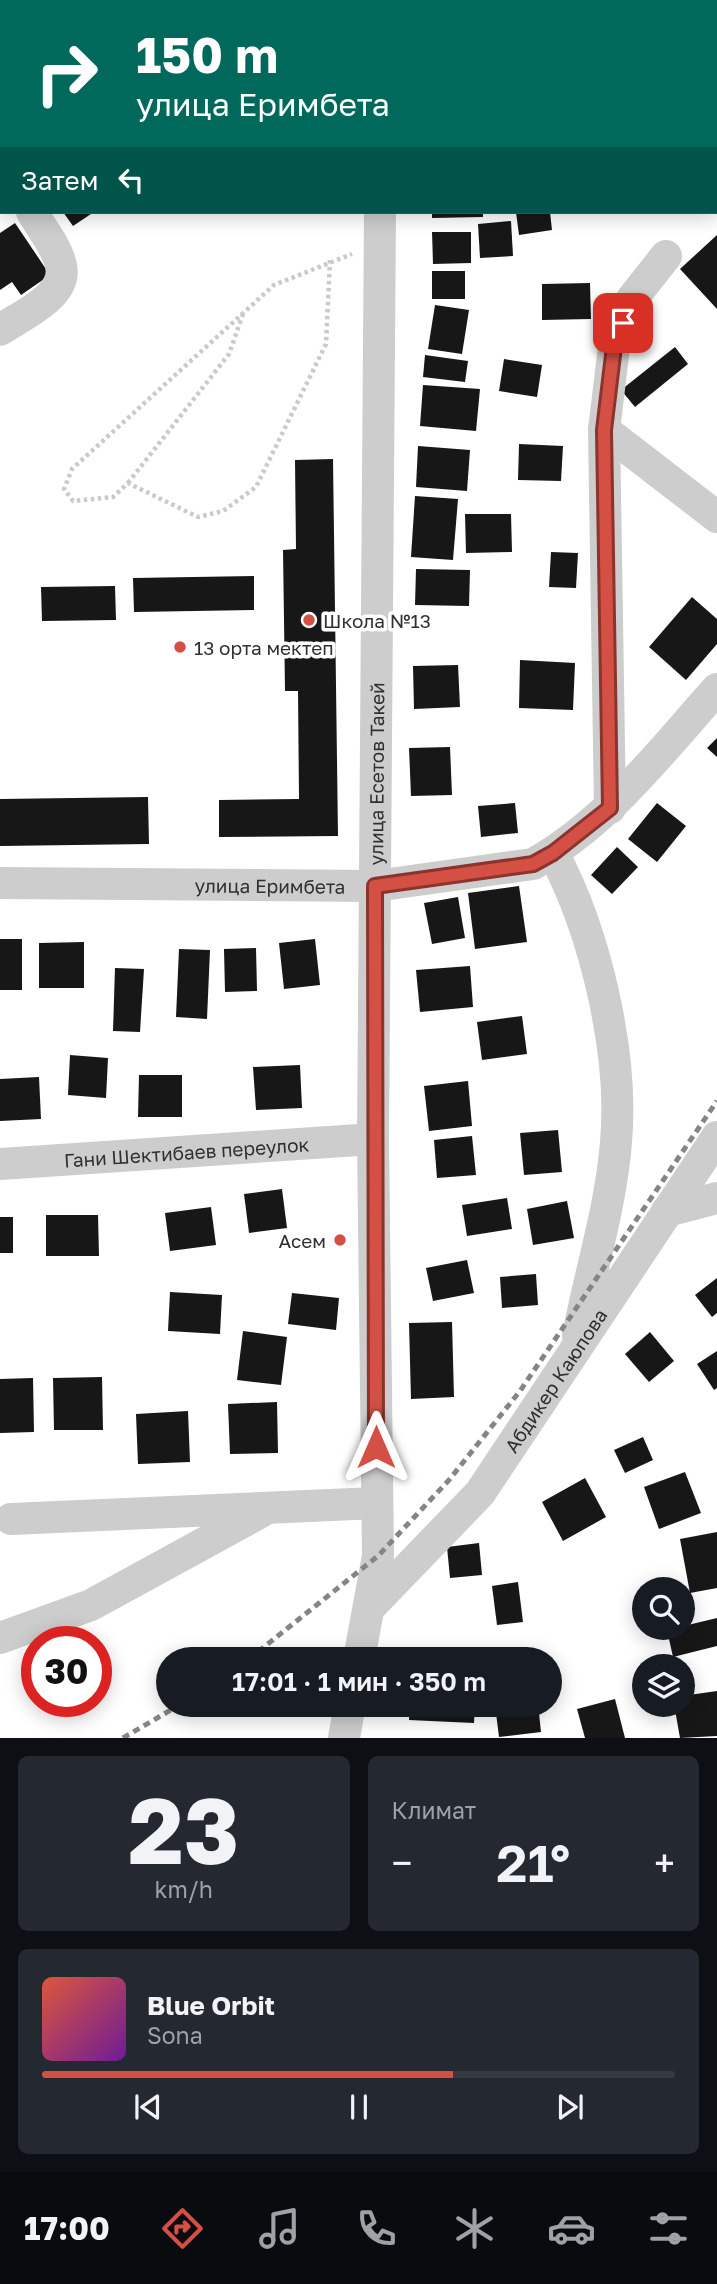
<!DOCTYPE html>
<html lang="ru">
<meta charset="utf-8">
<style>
:root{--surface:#171b24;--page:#242831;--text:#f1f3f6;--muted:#9ea1a6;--line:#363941;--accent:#d45045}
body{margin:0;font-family:"Golos Text",sans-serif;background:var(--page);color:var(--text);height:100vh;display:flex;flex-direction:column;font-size:26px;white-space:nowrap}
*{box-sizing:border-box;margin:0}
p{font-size:23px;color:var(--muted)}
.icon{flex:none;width:38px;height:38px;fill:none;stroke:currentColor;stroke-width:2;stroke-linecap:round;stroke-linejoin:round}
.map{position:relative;height:1738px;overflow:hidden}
.sheet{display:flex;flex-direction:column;gap:18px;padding:18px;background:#0d0f14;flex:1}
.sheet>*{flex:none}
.banner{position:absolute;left:0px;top:0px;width:718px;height:214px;box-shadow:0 4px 18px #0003;background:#00695c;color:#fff;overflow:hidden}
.tools{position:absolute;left:632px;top:1577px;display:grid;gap:14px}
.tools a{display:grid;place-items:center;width:63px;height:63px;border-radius:50%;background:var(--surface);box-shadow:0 4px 18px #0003;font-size:35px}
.speed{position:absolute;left:21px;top:1626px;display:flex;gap:14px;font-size:35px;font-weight:700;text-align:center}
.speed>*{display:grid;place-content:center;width:91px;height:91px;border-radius:50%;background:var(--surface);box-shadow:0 4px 18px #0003;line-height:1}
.speed .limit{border:10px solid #d22;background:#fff;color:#111}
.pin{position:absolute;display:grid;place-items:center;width:60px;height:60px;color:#fff;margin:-30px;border-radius:14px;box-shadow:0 4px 10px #0006}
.me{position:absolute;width:77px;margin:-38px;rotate:0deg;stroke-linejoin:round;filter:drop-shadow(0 0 5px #0008)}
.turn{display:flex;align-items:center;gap:24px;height:147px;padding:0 21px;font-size:32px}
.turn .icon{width:91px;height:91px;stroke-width:2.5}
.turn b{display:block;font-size:49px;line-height:60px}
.then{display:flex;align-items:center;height:66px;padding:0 21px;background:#0003;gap:14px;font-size:26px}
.big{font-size:52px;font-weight:600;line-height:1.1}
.sheet .widget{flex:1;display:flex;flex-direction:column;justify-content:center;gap:10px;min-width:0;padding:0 24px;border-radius:10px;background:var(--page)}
.sheet .dial{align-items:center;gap:0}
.dial b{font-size:91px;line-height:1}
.song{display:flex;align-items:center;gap:21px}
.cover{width:84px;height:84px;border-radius:10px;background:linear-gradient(135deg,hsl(10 70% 55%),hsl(280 70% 35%))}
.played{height:7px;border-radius:4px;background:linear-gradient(90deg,var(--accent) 65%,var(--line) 65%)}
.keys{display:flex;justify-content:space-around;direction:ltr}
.heat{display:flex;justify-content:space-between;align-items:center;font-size:38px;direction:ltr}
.sheet .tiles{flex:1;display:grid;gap:18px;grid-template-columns:1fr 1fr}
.widget:last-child{grid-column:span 2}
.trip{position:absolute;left:156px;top:1647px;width:406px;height:70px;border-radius:35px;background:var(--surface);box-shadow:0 4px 18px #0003;font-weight:600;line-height:70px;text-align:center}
.tab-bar{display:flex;height:112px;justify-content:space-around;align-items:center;background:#090b0e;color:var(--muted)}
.tab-bar .icon{width:49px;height:49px}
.tab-bar .selected{color:var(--accent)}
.tab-bar b{font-size:32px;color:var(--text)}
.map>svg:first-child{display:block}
.building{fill:#171717}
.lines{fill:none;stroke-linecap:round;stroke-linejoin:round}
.path{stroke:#cacaca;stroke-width:4.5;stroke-dasharray:3.5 3.5;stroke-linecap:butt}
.minor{stroke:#cdcdcd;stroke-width:32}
.rail{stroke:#858585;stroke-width:5;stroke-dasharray:7 5;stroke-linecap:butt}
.route-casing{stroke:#8a342d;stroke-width:18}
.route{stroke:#d45045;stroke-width:12}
.poi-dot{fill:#d45045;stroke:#fff;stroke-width:2.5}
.labels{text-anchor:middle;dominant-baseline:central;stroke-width:7;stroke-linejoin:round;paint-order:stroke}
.poi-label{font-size:19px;fill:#303030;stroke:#fff;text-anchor:start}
.street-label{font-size:19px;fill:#303030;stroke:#fff}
</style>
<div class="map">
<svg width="717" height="1738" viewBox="0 0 717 1738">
<rect width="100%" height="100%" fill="#fff"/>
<g class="building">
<path d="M63 212H94L73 226Z"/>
<path d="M432 212H483V217L432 218Z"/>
<path d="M516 212H550L552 230 519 235Z"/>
<path d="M511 221 513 256 480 258 478 224Z"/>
<path d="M15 223 50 275 21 295 12 282 0 290V233Z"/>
<path d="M432 232H471V263L433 264Z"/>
<path d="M717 235V309L680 269Z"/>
<rect x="432" y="271" width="33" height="28"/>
<path d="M590 283 591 319 542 320V284Z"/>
<path d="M435 305 469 310 462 354 428 349Z"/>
<path d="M675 347 688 364 635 407 621 390Z"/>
<path d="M425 355 468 361 465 382 423 377Z"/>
<path d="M504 359 542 365 537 397 499 391Z"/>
<path d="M423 385 480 389 476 431 420 426Z"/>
<path d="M519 444 563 446 561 481 518 480Z"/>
<path d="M418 446 470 450 467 491 416 487Z"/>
<path d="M333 459 338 836 219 837V800L299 799 298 691H285L283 550 296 549 295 460Z"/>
<path d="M415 496 458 499 453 560 411 557Z"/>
<path d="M465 514H511L512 552 466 553Z"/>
<path d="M551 552 578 553 576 588 549 587Z"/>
<path d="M416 569 470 570 469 606 415 605Z"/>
<path d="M254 576V610L134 612 133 578Z"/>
<path d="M115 586 116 620 42 621 41 587Z"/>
<path d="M692 597 717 619V644L686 680 649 647Z"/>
<path d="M520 660 575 663 573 710 519 708Z"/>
<path d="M458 665 460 707 414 709 413 666Z"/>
<path d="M717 738V757L707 748Z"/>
<path d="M450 747 452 795 411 796 409 748Z"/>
<path d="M148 797 149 844 0 846V799Z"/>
<path d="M515 803 518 833 481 837 478 806Z"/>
<path d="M657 803 686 826 657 862 628 839Z"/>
<path d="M617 847 638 867 612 894 591 875Z"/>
<path d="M519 886 527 942 475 949 468 893Z"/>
<path d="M458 897 465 938 432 944 424 903Z"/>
<rect x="0" y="939" width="22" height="51"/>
<path d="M315 939 320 985 284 989 279 943Z"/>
<path d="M84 942V988H39V943Z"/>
<path d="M256 948 257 991 225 992 224 949Z"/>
<path d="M179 949 210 950 207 1019 176 1017Z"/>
<path d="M470 966 473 1007 420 1012 416 970Z"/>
<path d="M115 968 144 969 140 1032 113 1031Z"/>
<path d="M522 1016 527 1054 482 1060 477 1022Z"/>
<path d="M70 1055 108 1058 106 1098 68 1095Z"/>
<path d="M300 1065 302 1108 256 1110 253 1067Z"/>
<path d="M139 1075H182V1117H138Z"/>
<path d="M39 1077 41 1119 0 1121V1079Z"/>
<path d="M468 1081 472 1126 429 1131 424 1086Z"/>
<path d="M558 1130 562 1172 524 1175 520 1133Z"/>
<path d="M472 1136 476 1175 437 1178 434 1140Z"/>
<path d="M282 1189 287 1228 249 1233 244 1194Z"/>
<path d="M507 1198 512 1229 467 1236 462 1205Z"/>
<path d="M567 1201 574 1238 533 1245 527 1209Z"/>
<path d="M211 1207 216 1245 170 1251 165 1213Z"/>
<path d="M46 1215H98L99 1256H46Z"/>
<rect x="0" y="1217" width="13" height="36"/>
<path d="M467 1260 474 1293 433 1301 426 1268Z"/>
<path d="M536 1274 538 1305 502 1308 500 1277Z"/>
<path d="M717 1278V1313L712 1317 695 1295Z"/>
<path d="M170 1292 222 1295 220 1334 168 1331Z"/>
<path d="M292 1293 339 1298 336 1330 288 1324Z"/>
<path d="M452 1322 454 1397 411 1399 409 1323Z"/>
<path d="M243 1331 287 1337 281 1385 237 1380Z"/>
<path d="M650 1332 674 1361 649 1382 625 1354Z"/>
<path d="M717 1351V1388L714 1390 697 1364Z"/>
<path d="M102 1377 103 1430H54L53 1378Z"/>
<path d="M33 1378 34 1432 0 1433V1379Z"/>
<path d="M277 1402 278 1453 230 1454 228 1404Z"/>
<path d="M188 1411 190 1462 138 1464 136 1414Z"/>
<path d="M643 1437 653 1460 625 1473 614 1450Z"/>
<path d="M685 1472 701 1513 659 1529 644 1487Z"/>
<path d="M585 1478 606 1517 563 1541 542 1502Z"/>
<path d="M717 1532V1588L690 1593 680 1539Z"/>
<path d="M479 1543 482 1575 450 1578 447 1547Z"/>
<path d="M518 1582 523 1622 497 1625 492 1586Z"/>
<path d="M717 1618V1646L673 1657 667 1630Z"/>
<path d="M717 1691V1736L680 1738 674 1704H682V1696Z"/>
<path d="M615 1699 625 1738H585L577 1709Z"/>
<path d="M410 1704H475L474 1723 409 1720Z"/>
<path d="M538 1704 541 1732 499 1737 495 1705Z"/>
</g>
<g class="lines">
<g class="path">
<path d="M330 260 326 344 256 487 223 511 198 517 128 483 113 497 73 501 64 489 72 469 274 285 352 254"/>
<path d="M128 483 229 354 243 314"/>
</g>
<g class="minor">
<path d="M376 0 377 2"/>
<path d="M696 0 697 2"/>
<path d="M275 2 278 0"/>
<path d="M716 27 717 29"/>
<path d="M0 181 2 180"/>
<path d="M0 330C20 316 68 296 61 266 58 248 41 228 32 212"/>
<path d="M604 430 717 517"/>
<path d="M610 808 604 430 614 347 632 299 666 256"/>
<path d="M553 853C595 931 624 1053 616 1142 611 1207 590 1272 578 1336"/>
<path id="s1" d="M0 883 375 886 533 864C608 822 661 751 717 689"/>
<path id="s2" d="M0 1164 373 1139"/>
<path d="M667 1211 717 1198"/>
<path d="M11 1519 377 1503"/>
<path id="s3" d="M370 1607 480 1493 717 1137"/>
<path d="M0 1638 91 1605 261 1512"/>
<path id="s4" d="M359 1659 378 1556 373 1139 380 212"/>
<path d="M344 1738 350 1704"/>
</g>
<g class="rail">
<path d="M249 1659 378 1556 449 1480 520 1391 717 1101"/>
<path d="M123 1738 181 1704"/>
</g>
</g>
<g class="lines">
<g class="route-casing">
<path id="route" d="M376 1447 375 886 533 864 553 853 610 808 604 430 614 347 623 323"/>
</g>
<use href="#route" class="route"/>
</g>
<g class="poi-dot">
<circle cx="309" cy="620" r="7"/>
<circle cx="180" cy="647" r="7"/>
<circle cx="340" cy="1240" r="7"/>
</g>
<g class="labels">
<g class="poi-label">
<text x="323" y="620">Школа №13</text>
<text x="194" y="647">13 орта мектеп</text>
<text x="326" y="1240" text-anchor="end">Асем</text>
</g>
<g class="street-label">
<text stroke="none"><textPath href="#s4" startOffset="887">улица Есетов Такей</textPath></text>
<text stroke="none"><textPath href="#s1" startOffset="270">улица Еримбета</textPath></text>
<text stroke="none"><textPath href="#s2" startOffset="187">Гани Шектибаев переулок</textPath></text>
<text stroke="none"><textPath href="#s3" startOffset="294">Абдикер Каюпова</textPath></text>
</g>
</g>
</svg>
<div class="tools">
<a><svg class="icon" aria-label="search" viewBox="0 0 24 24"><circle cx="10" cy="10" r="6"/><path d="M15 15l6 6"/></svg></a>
<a><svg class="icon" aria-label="layers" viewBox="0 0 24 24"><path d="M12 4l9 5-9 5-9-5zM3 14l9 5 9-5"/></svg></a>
</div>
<div class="speed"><div class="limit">30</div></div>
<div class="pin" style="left:623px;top:323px;background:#d93025"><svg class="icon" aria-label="arrive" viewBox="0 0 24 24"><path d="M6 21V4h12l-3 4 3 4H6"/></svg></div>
<svg class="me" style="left:376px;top:1447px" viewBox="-20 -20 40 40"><path d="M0-17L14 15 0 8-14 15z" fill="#d45045" stroke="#fff" stroke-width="4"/></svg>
<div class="trip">17:01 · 1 мин · 350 m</div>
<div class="banner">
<div class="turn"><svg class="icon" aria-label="right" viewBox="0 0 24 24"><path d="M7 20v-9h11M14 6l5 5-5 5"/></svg><div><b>150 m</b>улица Еримбета</div></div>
<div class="then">Затем<svg class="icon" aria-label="left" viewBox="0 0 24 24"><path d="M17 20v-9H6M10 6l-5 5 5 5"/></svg></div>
</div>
</div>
<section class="sheet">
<div class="tiles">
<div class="widget dial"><b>23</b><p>km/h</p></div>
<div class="widget"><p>Климат</p>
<div class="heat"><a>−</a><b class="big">21°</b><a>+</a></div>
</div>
<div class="widget">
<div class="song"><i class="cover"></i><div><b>Blue Orbit</b><p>Sona</p></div></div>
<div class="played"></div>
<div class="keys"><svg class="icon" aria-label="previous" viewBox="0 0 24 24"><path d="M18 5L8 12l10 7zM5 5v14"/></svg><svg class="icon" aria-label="pause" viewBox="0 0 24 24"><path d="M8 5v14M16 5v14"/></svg><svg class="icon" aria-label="next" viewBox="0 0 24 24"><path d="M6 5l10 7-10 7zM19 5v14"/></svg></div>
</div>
</div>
</section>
<nav class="tab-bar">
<b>17:00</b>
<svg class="icon selected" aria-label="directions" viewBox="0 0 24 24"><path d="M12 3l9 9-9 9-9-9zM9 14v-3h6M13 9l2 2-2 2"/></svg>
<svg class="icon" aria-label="music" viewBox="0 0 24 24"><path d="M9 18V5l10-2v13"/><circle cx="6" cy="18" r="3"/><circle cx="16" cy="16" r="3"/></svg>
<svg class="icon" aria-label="phone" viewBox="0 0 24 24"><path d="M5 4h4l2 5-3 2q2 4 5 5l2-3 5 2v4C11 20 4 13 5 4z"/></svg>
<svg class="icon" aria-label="climate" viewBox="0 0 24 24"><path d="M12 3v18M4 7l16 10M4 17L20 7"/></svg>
<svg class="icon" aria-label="car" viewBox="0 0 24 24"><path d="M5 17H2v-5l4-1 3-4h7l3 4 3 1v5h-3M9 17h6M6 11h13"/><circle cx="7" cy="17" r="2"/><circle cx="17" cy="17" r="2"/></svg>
<svg class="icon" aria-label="filters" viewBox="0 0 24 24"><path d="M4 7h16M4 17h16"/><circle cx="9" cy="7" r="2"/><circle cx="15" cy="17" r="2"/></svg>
</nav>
